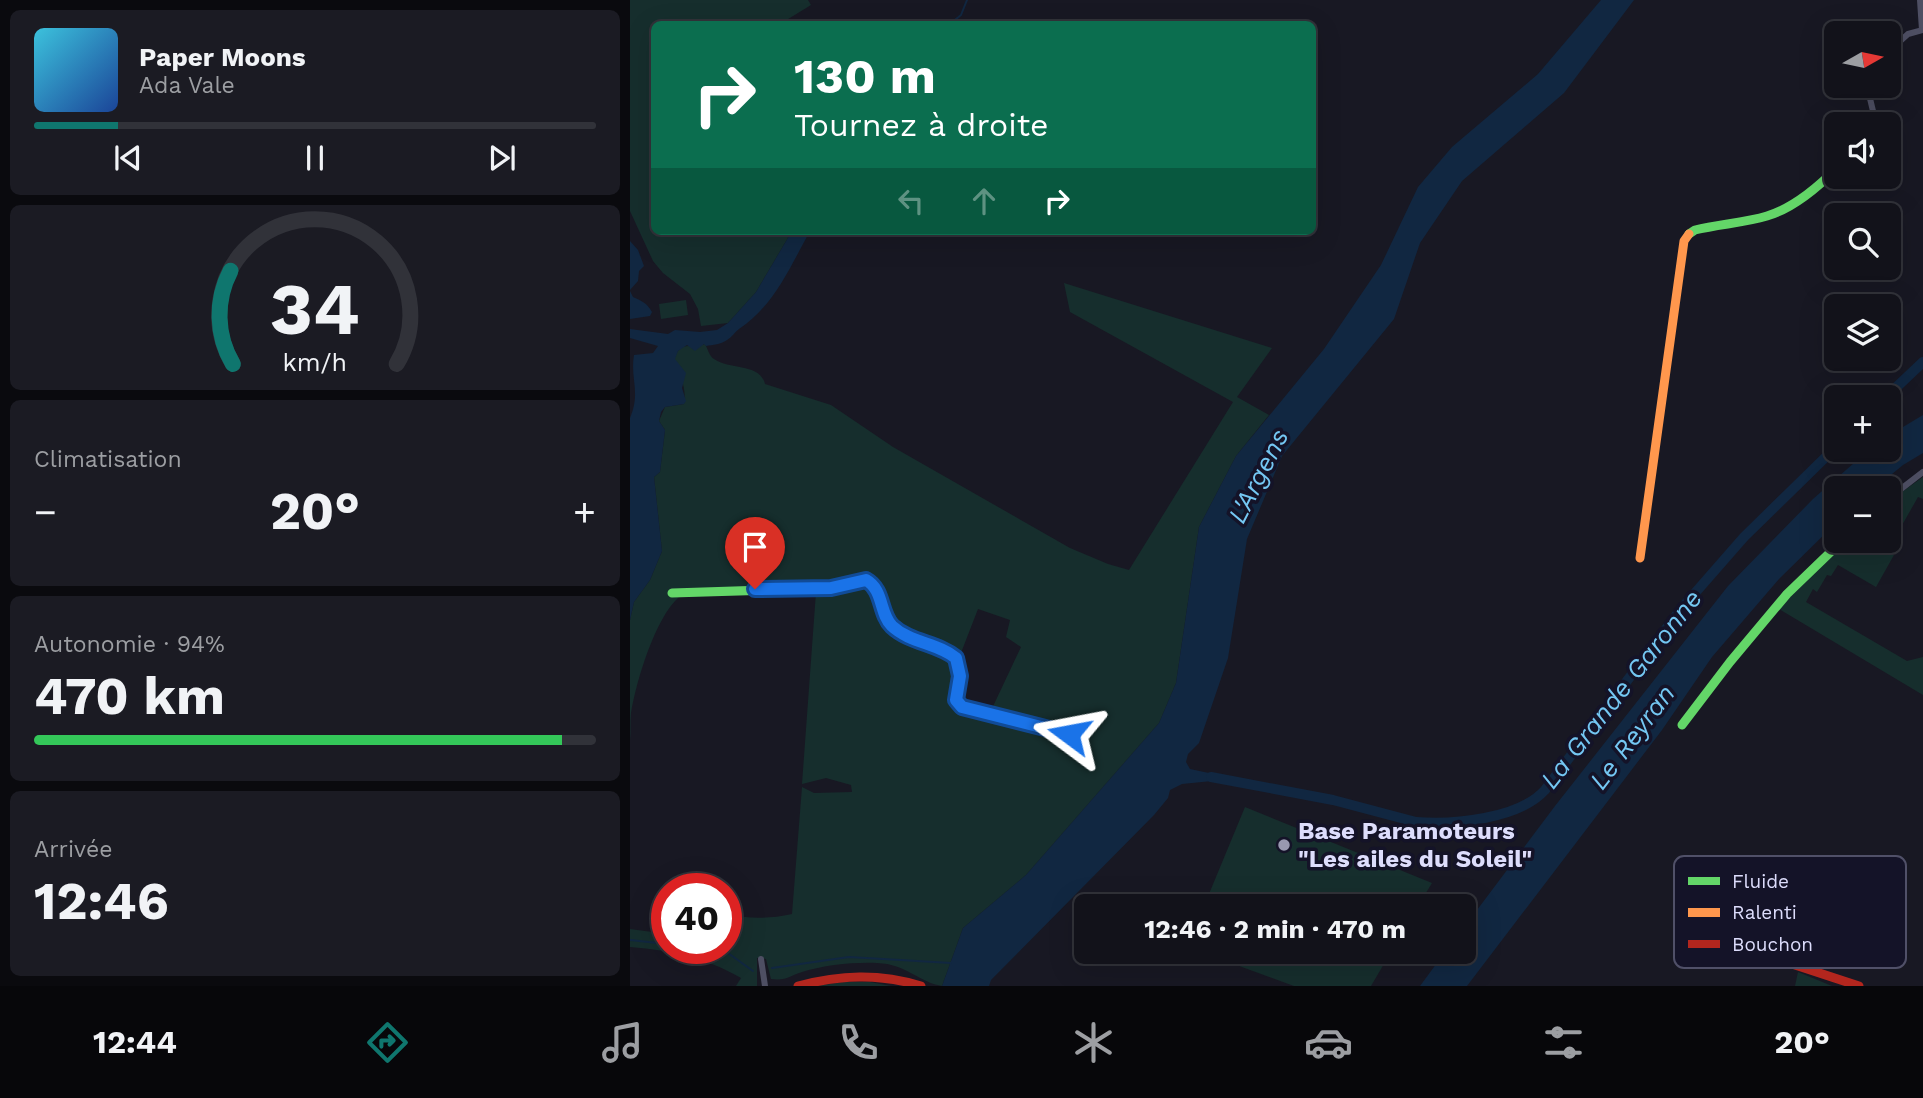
<!DOCTYPE html>
<html lang="fr">
<meta charset="utf-8">
<style>
:root{--surface:#12121a;--page:#1b1b23;--text:#f1f3f6;--muted:#9c9ea2;--line:#313239;--accent:#0f766e}
body{margin:0;font-family:"Work Sans",sans-serif;background:var(--page);color:var(--text);height:100vh;display:flex;flex-direction:column;font-size:26px;white-space:nowrap}
*{box-sizing:border-box;margin:0}
p{font-size:23px;color:var(--muted)}
.icon{flex:none;width:38px;height:38px;fill:none;stroke:currentColor;stroke-width:2;stroke-linecap:round;stroke-linejoin:round}
.map{position:relative;flex:1;overflow:hidden}
.drawer{display:flex;flex-direction:column;gap:10px;padding:10px;background:#0a0a0e;width:630px}
.drawer>*{flex:none}
.top-card{position:absolute;left:21px;top:21px;width:665px;height:214px;border-radius:10px;box-shadow:0 7px 28px #0002,0 0 0 2px var(--line);background:#0b6e4f;color:#fff;overflow:hidden}
.needle{width:46px;rotate:81deg}
.tools{position:absolute;left:1194px;top:21px;display:grid;gap:14px}
.tools a{display:grid;place-items:center;width:77px;height:77px;border-radius:10px;background:var(--surface);box-shadow:0 7px 28px #0002,0 0 0 2px var(--line);font-size:35px}
.speed{position:absolute;left:21px;top:873px;display:flex;gap:14px;font-size:35px;font-weight:700;text-align:center}
.speed>*{display:grid;place-content:center;width:91px;height:91px;border-radius:50%;background:var(--surface);box-shadow:0 7px 28px #0002,0 0 0 2px var(--line);line-height:1}
.speed .limit{border:10px solid #d22;background:#fff;color:#111}
.pin{position:absolute;display:grid;place-items:center;width:60px;height:60px;color:#fff;margin:-72px -30px;border-radius:50% 50% 50% 0;rotate:-45deg;box-shadow:0 0 7px #0007}
.pin .icon{rotate:45deg}
.me{position:absolute;width:77px;margin:-38px;rotate:283deg;stroke-linejoin:round;filter:drop-shadow(0 0 5px #0008)}
.turn{display:flex;align-items:center;gap:24px;height:147px;padding:0 28px;font-size:32px}
.turn .icon{width:91px;height:91px;stroke-width:2.5}
.turn b{display:block;font-size:49px;line-height:60px}
.lanes{display:flex;align-items:center;height:66px;padding:0 28px;background:#0003;justify-content:center;gap:35px;direction:ltr}
.lanes .off{opacity:.35}
.big{font-size:52px;font-weight:700;line-height:1.1}
.drawer .card{flex:1;display:flex;flex-direction:column;justify-content:center;gap:10px;min-width:0;padding:0 24px;border-radius:10px;background:var(--page)}
.drawer .dial{align-items:center;gap:0}
.dial svg{height:182px;overflow:visible;fill:none;stroke:var(--line);stroke-width:7;stroke-linecap:round;text-anchor:middle}
.dial text{fill:var(--text);stroke:none}
.song{display:flex;align-items:center;gap:21px}
.cover{width:84px;height:84px;border-radius:10px;background:linear-gradient(135deg,hsl(190 70% 55%),hsl(220 70% 35%))}
.played{height:7px;border-radius:4px;background:linear-gradient(90deg,var(--accent) 15%,var(--line) 15%)}
.keys{display:flex;justify-content:space-around;direction:ltr}
.heat{display:flex;justify-content:space-between;align-items:center;font-size:38px;direction:ltr}
.charge{height:10px;border-radius:5px;background:linear-gradient(90deg,#34c759 94%,var(--line) 0)}
.trip{position:absolute;left:444px;top:894px;width:402px;height:70px;border-radius:10px;background:var(--surface);box-shadow:0 7px 28px #0002,0 0 0 2px var(--line);font-weight:700;line-height:70px;text-align:center}
.menu{display:flex;height:112px;justify-content:space-around;align-items:center;background:#07070a;color:var(--muted)}
.menu .icon{width:49px;height:49px}
.menu .on{color:var(--accent)}
.menu b{font-size:32px;color:var(--text)}
main{display:flex;flex:1;min-height:0}
.map>svg:first-child{display:block}
.green{fill:#162e2d;fill-rule:evenodd}
.water{fill:#112741}
.lines{fill:none;stroke-linecap:round;stroke-linejoin:round}
.stream{stroke:#112741;stroke-width:2}
.river{stroke:#112741;stroke-width:10}
.street{stroke:#4e4f63;stroke-width:6}
.fast{stroke:#63d668;stroke-width:9}
.slow{stroke:#ff974d;stroke-width:9}
.jam{stroke:#b3261e;stroke-width:9}
.route-casing{stroke:#114b97;stroke-width:18}
.route{stroke:#1a73e8;stroke-width:12}
.poi-dot{fill:#9898b0;stroke:#141328;stroke-width:2.5}
.labels{text-anchor:middle;dominant-baseline:central;stroke-width:7;stroke-linejoin:round;paint-order:stroke}
.poi-label{font-size:24px;font-weight:bold;fill:#ddddfc;stroke:#141328;text-anchor:start}
.water-label{font-size:26px;font-style:italic;fill:#74c7f3;stroke:#141328}
.key{fill:#141328;stroke:#505068;stroke-width:2}
.key-label{font-size:19px;fill:#ddddfc}
</style>
<main>
<section class="drawer">
<div class="card">
<div class="song"><i class="cover"></i><div><b>Paper Moons</b><p>Ada Vale</p></div></div>
<div class="played"></div>
<div class="keys"><svg class="icon" aria-label="previous" viewBox="0 0 24 24"><path d="M18 5L8 12l10 7zM5 5v14"/></svg><svg class="icon" aria-label="pause" viewBox="0 0 24 24"><path d="M8 5v14M16 5v14"/></svg><svg class="icon" aria-label="next" viewBox="0 0 24 24"><path d="M6 5l10 7-10 7zM19 5v14"/></svg></div>
</div>
<div class="card dial"><svg viewBox="0 0 100 80">
<path d="M14 69A42 42 0 1 1 86 69"/>
<path d="M14 69A42 42 0 0 1 13 28" stroke="#0f766e"/>
<text x="50" y="56" font-size="32" font-weight="700">34</text>
<text x="50" y="72" font-size="11">km/h</text>
</svg></div>
<div class="card"><p>Climatisation</p>
<div class="heat"><a>−</a><b class="big">20°</b><a>+</a></div>
</div>
<div class="card"><p>Autonomie · 94%</p><b class="big">470 km</b><div class="charge"></div></div>
<div class="card"><p>Arrivée</p><b class="big">12:46</b></div>
</section>
<div class="map">
<svg width="1293" height="986" viewBox="0 0 1293 986">
<rect width="100%" height="100%" fill="#181823"/>
<g class="green">
<path d="M0 0H178L181 5 150 24H24V231H162L126 292 98 323 71 326 68 309 60 294 33 273 23 261 0 211Z"/>
<path d="M434 283 642 348 607 397 639 415 606 456 569 527 546 683 529 723 396 875 333 928 312 986C288 982 277 964 247 963 223 962 195 965 172 972 159 976 157 981 141 979L136 959 127 958V986H106L111 978C72 956 44 951 0 947V929L37 934V948H96V914C119 919 139 919 162 914L172 787 184 793 222 792 221 785 196 778 172 784 186 592 49 597C25 618 6 682 1 713 0 722 1 732 0 741V620L4 602 20 580 32 551 24 477 30 472 35 430 29 421 35 407 54 404C57 389 50 374 44 359 52 339 60 350 75 344 78 349 79 356 84 359 100 370 130 363 135 384L201 405 263 447 440 548 478 564 499 570 603 402 440 312ZM348 609 380 620 376 637 391 647 358 717 323 702 328 673 320 655 263 630 259 619 269 629 329 658Z"/>
<path d="M56 300 58 315 31 319 29 304Z"/>
<path d="M1293 477V499L1288 497 1267 534H1258V502Z"/>
<path d="M1213 541H1241L1264 555 1246 587 1208 565 1201 576 1197 575 1187 592 1183 589 1176 602 1277 661 1293 657V695L1149 609Z"/>
<path d="M615 807 802 883 788 906H574Z"/>
<path d="M571 952H761L741 986H664Z"/>
<path d="M1168 972 1202 986H1165Z"/>
<path d="M214 982H240L261 986H186Z"/>
</g>
<g class="water">
<path d="M971 0H1004L934 93 832 181 790 243 764 319 652 456 617 539 598 658 569 743 558 754 556 762 560 769 593 776 592 780 552 784 540 790 538 798 524 815 361 980 359 986H312L333 928 396 875 529 723 546 683 569 527 606 456 694 349 751 265 788 187 822 147 908 74Z"/>
<path d="M162 231H180C160 267 144 306 109 329 105 332 102 337 97 340 92 344 82 345 76 346L74 344 65 351 57 345 48 351 45 359 56 373 52 388 56 401 54 404 35 407 31 412 29 421 35 430 30 472 24 477 32 551 20 580 4 602 0 620V418C11 392 0 379 4 355L23 353 28 346 0 338V329L38 334 45 330 70 332 87 330 98 323 126 292Z"/>
<path d="M0 241 8 250 14 266 9 271 8 281 0 290Z"/>
<path d="M0 291 3 297C12 301 17 303 22 312L20 316 0 319Z"/>
<path d="M1293 415V453L1273 465 1245 488H1206V523L1149 579 1082 657 1032 730 837 986H790L815 952H835V926L925 806 1098 586 1183 499 1224 463 1241 450H1258V436Z"/>
</g>
<g class="lines">
<g class="stream">
<path d="M320 24 331 15 337 0"/>
<path d="M0 940 37 944"/>
<path d="M53 948 98 953 123 971"/>
<path d="M142 968 219 957 321 963"/>
</g>
<g class="river">
<path d="M1256 397 1293 362"/>
<path d="M581 777 703 800 786 822C823 825 889 819 915 790L1051 609 1114 537 1206 447"/>
</g>
<g class="street">
<path d="M1290 0 1292 30"/>
<path d="M1258 52 1278 34 1293 30"/>
<path d="M1237 86 1243 111 1241 124"/>
<path d="M1258 499 1293 472"/>
<path d="M131 959 135 986"/>
</g>
<g class="fast">
<path d="M1059 234 1065 230C1089 224 1114 223 1137 216 1164 208 1187 188 1206 169"/>
<path d="M42 593 202 588 236 580C252 592 249 613 263 626 280 643 307 645 326 658L330 676 326 700 332 707 439 734"/>
<path d="M1052 725 1100 662 1157 594 1212 541"/>
</g>
<path class="slow" d="M1010 558 1054 241 1059 234"/>
<g class="jam">
<path d="M1132 946 1162 964 1229 986"/>
<path d="M168 986C210 975 249 973 291 986"/>
</g>
</g>
<g class="lines">
<g class="route-casing">
<path id="route" d="M125 589 201 588 236 580C254 590 249 613 262 626 280 643 308 643 326 658L330 676 326 700 332 707 439 734"/>
</g>
<use href="#route" class="route"/>
</g>
<circle class="poi-dot" cx="654" cy="845" r="7"/>
<g class="labels">
<g class="poi-label">
<text x="668" y="831">Base Paramoteurs<tspan x="668" dy="28">"Les ailes du Soleil"</tspan></text>
</g>
<g class="water-label">
<text transform="translate(628 476) rotate(-63)">L'Argens</text>
<text transform="translate(991 689) rotate(-52)">La Grande Garonne</text>
<text transform="translate(1002 737) rotate(-53)">Le Reyran</text>
</g>
</g>
<rect x="1044" y="856" width="232" height="112" rx="10" class="key"/>
<rect x="1058" y="877" width="32" height="8" fill="#63d668"/>
<rect x="1058" y="908" width="32" height="9" fill="#ff974d"/>
<rect x="1058" y="940" width="32" height="8" fill="#b3261e"/>
<g class="key-label">
<text x="1102" y="888">Fluide</text>
<text x="1102" y="919">Ralenti</text>
<text x="1102" y="951">Bouchon</text>
</g>
</svg>
<div class="tools">
<a><svg class="needle" viewBox="-14 -14 28 28"><path d="M0-13l5 13h-10z" fill="#e53935"/><path d="M0 13l5-13h-10z" fill="#9c9ea2"/></svg></a>
<a><svg class="icon" aria-label="sound" viewBox="0 0 24 24"><path d="M4 9h4l5-4v14l-5-4H4zM17 9q2 3 0 6"/></svg></a>
<a><svg class="icon" aria-label="search" viewBox="0 0 24 24"><circle cx="10" cy="10" r="6"/><path d="M15 15l6 6"/></svg></a>
<a><svg class="icon" aria-label="layers" viewBox="0 0 24 24"><path d="M12 4l9 5-9 5-9-5zM3 14l9 5 9-5"/></svg></a>
<a>+</a>
<a>−</a>
</div>
<div class="speed"><div class="limit">40</div></div>
<div class="pin" style="left:125px;top:589px;background:#d93025"><svg class="icon" aria-label="arrive" viewBox="0 0 24 24"><path d="M6 21V4h12l-3 4 3 4H6"/></svg></div>
<svg class="me" style="left:439px;top:734px" viewBox="-20 -20 40 40"><path d="M0-17L14 15 0 8-14 15z" fill="#1a73e8" stroke="#fff" stroke-width="4"/></svg>
<div class="trip">12:46 · 2 min · 470 m</div>
<div class="top-card">
<div class="turn"><svg class="icon" aria-label="right" viewBox="0 0 24 24"><path d="M7 20v-9h11M14 6l5 5-5 5"/></svg><div><b>130 m</b>Tournez à droite</div></div>
<div class="lanes"><svg class="icon off" aria-label="left" viewBox="0 0 24 24"><path d="M17 20v-9H6M10 6l-5 5 5 5"/></svg><svg class="icon off" aria-label="ahead" viewBox="0 0 24 24"><path d="M12 20V5M6 11l6-6 6 6"/></svg><svg class="icon" aria-label="right" viewBox="0 0 24 24"><path d="M7 20v-9h11M14 6l5 5-5 5"/></svg></div>
</div>
</div>
</main>
<nav class="menu">
<b>12:44</b>
<svg class="icon on" aria-label="directions" viewBox="0 0 24 24"><path d="M12 3l9 9-9 9-9-9zM9 14v-3h6M13 9l2 2-2 2"/></svg>
<svg class="icon" aria-label="music" viewBox="0 0 24 24"><path d="M9 18V5l10-2v13"/><circle cx="6" cy="18" r="3"/><circle cx="16" cy="16" r="3"/></svg>
<svg class="icon" aria-label="phone" viewBox="0 0 24 24"><path d="M5 4h4l2 5-3 2q2 4 5 5l2-3 5 2v4C11 20 4 13 5 4z"/></svg>
<svg class="icon" aria-label="climate" viewBox="0 0 24 24"><path d="M12 3v18M4 7l16 10M4 17L20 7"/></svg>
<svg class="icon" aria-label="car" viewBox="0 0 24 24"><path d="M5 17H2v-5l4-1 3-4h7l3 4 3 1v5h-3M9 17h6M6 11h13"/><circle cx="7" cy="17" r="2"/><circle cx="17" cy="17" r="2"/></svg>
<svg class="icon" aria-label="filters" viewBox="0 0 24 24"><path d="M4 7h16M4 17h16"/><circle cx="9" cy="7" r="2"/><circle cx="15" cy="17" r="2"/></svg>
<b>20°</b>
</nav>
